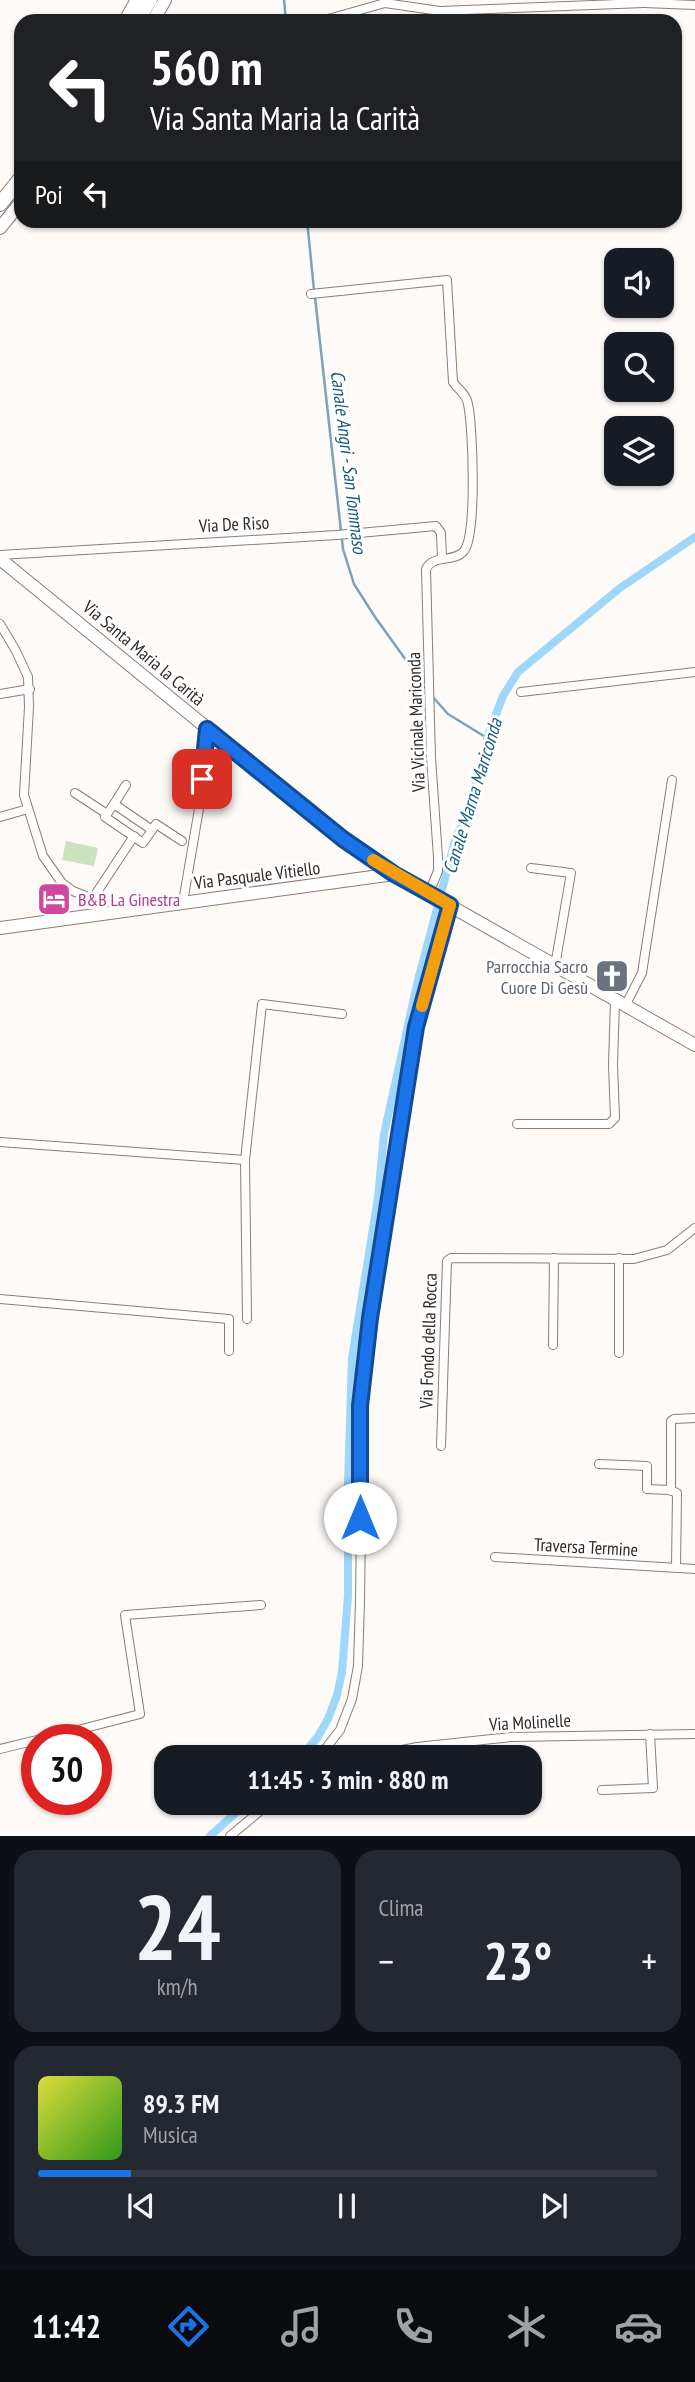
<!DOCTYPE html>
<html lang="it">
<meta charset="utf-8">
<style>
:root{--surface:#171b24;--page:#242831;--text:#f1f3f6;--muted:#9ea1a6;--line:#363941;--accent:#1a73e8}
body{margin:0;font-family:"PT Sans Narrow",sans-serif;background:var(--page);color:var(--text);height:100vh;display:flex;flex-direction:column;font-size:26px;white-space:nowrap}
*{box-sizing:border-box;margin:0}
p{font-size:23px;color:var(--muted)}
.icon{flex:none;width:38px;height:38px;fill:none;stroke:currentColor;stroke-width:2;stroke-linecap:round;stroke-linejoin:round}
.map{position:relative;height:1836px;overflow:hidden}
.side{display:flex;flex-direction:column;gap:14px;padding:14px;background:#0d0f14;flex:1}
.side>*{flex:none}
.guide{position:absolute;left:14px;top:14px;width:668px;height:214px;border-radius:21px;box-shadow:0 2px 5px #0004;background:#202124;color:#fff;overflow:hidden}
.buttons{position:absolute;left:604px;top:248px;display:grid;gap:14px}
.buttons a{display:grid;place-items:center;width:70px;height:70px;border-radius:14px;background:var(--surface);box-shadow:0 2px 5px #0004;font-size:35px}
.speed{position:absolute;left:21px;top:1724px;display:flex;gap:14px;font-size:35px;font-weight:700;text-align:center}
.speed>*{display:grid;place-content:center;width:91px;height:91px;border-radius:50%;background:var(--surface);box-shadow:0 2px 5px #0004;line-height:1}
.speed .limit{border:10px solid #d22;background:#fff;color:#111}
.pin{position:absolute;display:grid;place-items:center;width:60px;height:60px;color:#fff;margin:-30px;border-radius:14px;box-shadow:0 4px 10px #0006}
.me{position:absolute;width:77px;margin:-38px;rotate:0deg;stroke-linejoin:round;filter:drop-shadow(0 0 5px #0008)}
.turn{display:flex;align-items:center;gap:24px;height:147px;padding:0 21px;font-size:32px}
.turn .icon{width:91px;height:91px;stroke-width:2.5}
.turn b{display:block;font-size:49px;line-height:60px}
.then{display:flex;align-items:center;height:66px;padding:0 21px;background:#0003;gap:14px;font-size:26px}
.big{font-size:52px;font-weight:800;line-height:1.1}
.side .widget{flex:1;display:flex;flex-direction:column;justify-content:center;gap:10px;min-width:0;padding:0 24px;border-radius:21px;background:var(--page)}
.side .dial{align-items:center;gap:0}
.dial b{font-size:91px;line-height:1}
.song{display:flex;align-items:center;gap:21px}
.cover{width:84px;height:84px;border-radius:10px;background:linear-gradient(135deg,hsl(60 70% 55%),hsl(110 70% 35%))}
.played{height:7px;border-radius:4px;background:linear-gradient(90deg,var(--accent) 15%,var(--line) 15%)}
.keys{display:flex;justify-content:space-around;direction:ltr}
.heat{display:flex;justify-content:space-between;align-items:center;font-size:38px;direction:ltr}
.side .tiles{flex:1;display:grid;gap:14px;grid-template-columns:1fr 1fr}
.widget:last-child{grid-column:span 2}
.trip{position:absolute;left:154px;top:1745px;width:388px;height:70px;border-radius:21px;background:var(--surface);box-shadow:0 2px 5px #0004;font-weight:800;line-height:70px;text-align:center}
.dock{display:flex;height:112px;justify-content:space-around;align-items:center;background:#090b0e;color:var(--muted)}
.dock .icon{width:49px;height:49px}
.dock .on{color:var(--accent)}
.dock b{font-size:32px;color:var(--text)}
.map>svg:first-child{display:block}
.pitch{fill:#cbe2bf}
.lines{fill:none;stroke-linecap:round;stroke-linejoin:round}
.stream{stroke:#7da3ba;stroke-width:2.5}
.canal{stroke:#9ed7f9;stroke-width:8}
.street-casing{stroke:#8c7c75;stroke-width:10}
.secondary-casing{stroke:#8c7c75;stroke-width:14}
.highway-casing{stroke:#8c7c75;stroke-width:16}
.street{stroke:#fff;stroke-width:8}
.secondary{stroke:#fff;stroke-width:12}
.highway{stroke:#fff;stroke-width:14}
.route-casing{stroke:#114b97;stroke-width:18}
.route{stroke:#1a73e8;stroke-width:12}
.slow{stroke:#f59e0b;stroke-width:12}
.labels{text-anchor:middle;dominant-baseline:central;stroke-width:6;stroke-linejoin:round;paint-order:stroke}
.street-label{font-size:18px;fill:#2f2926;stroke:#fff}
.hotel-label{font-size:18px;fill:#b23c85;stroke:#fff;text-anchor:start}
.worship-label{font-size:18px;fill:#5b616d;stroke:#fff;text-anchor:end}
.water-label{font-size:19px;font-style:italic;fill:#185a7c;stroke:#fff}
</style>
<div class="map">
<svg width="695" height="1836" viewBox="0 0 695 1836">
<rect width="100%" height="100%" fill="#fdfaf8"/>
<path class="pitch" d="M66 841 98 848 94 866 62 860Z"/>
<g class="lines">
<g class="stream">
<path d="M284 0 286 21"/>
<path d="M307 220 314 290"/>
<path d="M315 297 343 549 354 584 375 617 426 688"/>
<path d="M432 696 448 714 487 738"/>
</g>
<g class="canal">
<path d="M300 1757 317 1738 328 1719 337 1695 342 1672 348 1596V1483L352 1358 378 1198 384 1134 418 980 456 837 466 817 487 748V738L503 696 518 672 620 588 695 537"/>
<path d="M210 1836 248 1802"/>
</g>
<g class="street-casing">
<g id="street">
<path d="M644 3 695 5"/>
<path d="M321 21 385 3 440 11 644 3V0"/>
<path d="M311 294 447 280 453 382C458 390 466 393 468 404 473 427 477 534 464 551 454 563 433 554 426 569L431 758 438 857V871L429 893"/>
<path d="M0 555 337 535 436 526 441 533 442 559"/>
<path d="M0 624 16 651 28 677 29 707 24 795 43 856 62 883 73 891 95 900 99 913"/>
<path d="M521 692 695 672"/>
<path d="M0 694 30 689"/>
<path d="M75 793 107 814"/>
<path d="M114 804 152 830 143 843 105 817Z"/>
<path d="M114 804 126 785"/>
<path d="M0 817 28 809"/>
<path d="M152 830 156 824 182 841"/>
<path d="M531 868 571 873 555 966"/>
<path d="M62 883 64 918"/>
<path d="M93 898 134 836"/>
<path d="M183 902 200 803 207 729"/>
<path d="M625 1006 642 973 672 780"/>
<path d="M517 1124H609L615 1118 613 1065 615 1000"/>
<path d="M0 1142 245 1160"/>
<path d="M619 1258V1353"/>
<path d="M0 1299 229 1319V1351"/>
<path d="M247 1319 245 1160 262 1004 342 1014"/>
<path d="M553 1345 554 1258"/>
<path d="M441 1446 447 1261 451 1258 634 1259 667 1250 695 1228"/>
<path d="M599 1464 647 1466V1489L670 1490 677 1493 676 1568"/>
<path d="M671 1491V1421L674 1419 695 1418"/>
<path d="M495 1557 695 1569"/>
<path d="M39 1740 140 1714 125 1615 261 1605"/>
<path d="M0 1749 37 1740"/>
<path d="M319 1757 340 1730 352 1699 358 1666 360 1601 363 1374 416 1027 450 905"/>
<path d="M368 1757 417 1747 511 1737 695 1734"/>
<path d="M602 1790 653 1788 650 1734"/>
<path d="M230 1836 271 1802"/>
</g>
</g>
<g class="secondary-casing">
<g id="secondary">
<path d="M153 21 165 0"/>
<path d="M0 228 21 202"/>
<path d="M0 559 343 839 394 874 695 1045"/>
<path d="M0 928 394 874"/>
</g>
</g>
<g class="highway-casing">
<g id="highway">
<path d="M126 21 138 0"/>
<path d="M137 21 150 0"/>
<path d="M0 204 21 178"/>
</g>
</g>
<use href="#street" class="street"/>
<use href="#secondary" class="secondary"/>
<use href="#highway" class="highway"/>
</g>
<g class="lines">
<g class="route-casing">
<path id="route" d="M202 779 207 729 343 839 394 874 450 905 416 1027 370 1318 360 1406V1518"/>
</g>
<use href="#route" class="route"/>
<path class="slow" d="M373 860 450 905 422 1006"/>
</g>
<defs>
<g id="hotel-square" transform="scale(1.75)"><rect x="-9" y="-9" width="18" height="18" rx="4" fill="#d1479c" stroke="#fff"/><path d="M-6-4.5h1.5V1H6V5H4.5V3h-9V5H-6ZM-4 0a1.8 1.8 0 1 1 3.6 0ZM.5 0V-2.5h3Q6-2.5 6 0Z" fill="#fff"/></g>
<g id="church-square" transform="scale(1.75)"><rect x="-9" y="-9" width="18" height="18" rx="4" fill="#6b7280" stroke="#fff"/><path d="M-1.2-6h2.4v3.5h3.3v2.4h-3.3V6h-2.4V-.1h-3.3v-2.4h3.3Z" fill="#fff"/></g>
</defs>
<g fill-rule="evenodd">
<use href="#hotel-square" x="54" y="899"/>
<use href="#church-square" x="612" y="976"/>
</g>
<g class="labels">
<g class="street-label">
<text transform="translate(234 524) rotate(-3)">Via De Riso</text>
<text transform="translate(144 653) rotate(40)">Via Santa Maria la Carità</text>
<text transform="translate(416 722) rotate(-92)">Via Vicinale Mariconda</text>
<text transform="translate(257 875) rotate(-7)">Via Pasquale Vitiello</text>
<text transform="translate(428 1341) rotate(-88)">Via Fondo della Rocca</text>
<text transform="translate(586 1547) rotate(3)">Traversa Termine</text>
<text transform="translate(530 1722) rotate(-3)">Via Molinelle</text>
</g>
<g class="hotel-label">
<text x="78" y="899">B&amp;B La Ginestra</text>
</g>
<g class="worship-label">
<text x="588" y="966">Parrocchia Sacro<tspan x="588" dy="21">Cuore Di Gesù</tspan></text>
</g>
<g class="water-label">
<text transform="translate(349 462) rotate(83)">Canale Angri - San Tommaso</text>
<text transform="translate(472 796) rotate(-73)">Canale Marna Mariconda</text>
</g>
</g>
</svg>
<div class="buttons">
<a><svg class="icon" aria-label="sound" viewBox="0 0 24 24"><path d="M4 9h4l5-4v14l-5-4H4zM17 9q2 3 0 6"/></svg></a>
<a><svg class="icon" aria-label="search" viewBox="0 0 24 24"><circle cx="10" cy="10" r="6"/><path d="M15 15l6 6"/></svg></a>
<a><svg class="icon" aria-label="layers" viewBox="0 0 24 24"><path d="M12 4l9 5-9 5-9-5zM3 14l9 5 9-5"/></svg></a>
</div>
<div class="speed"><div class="limit">30</div></div>
<div class="pin" style="left:202px;top:779px;background:#d93025"><svg class="icon" aria-label="arrive" viewBox="0 0 24 24"><path d="M6 21V4h12l-3 4 3 4H6"/></svg></div>
<svg class="me" style="left:360px;top:1518px" viewBox="-20 -20 40 40"><circle r="19" fill="#fff"/><path d="M0-13L10 11 0 6-10 11z" fill="#1a73e8"/></svg>
<div class="trip">11:45 · 3 min · 880 m</div>
<div class="guide">
<div class="turn"><svg class="icon" aria-label="left" viewBox="0 0 24 24"><path d="M17 20v-9H6M10 6l-5 5 5 5"/></svg><div><b>560 m</b>Via Santa Maria la Carità</div></div>
<div class="then">Poi<svg class="icon" aria-label="left" viewBox="0 0 24 24"><path d="M17 20v-9H6M10 6l-5 5 5 5"/></svg></div>
</div>
</div>
<section class="side">
<div class="tiles">
<div class="widget dial"><b>24</b><p>km/h</p></div>
<div class="widget"><p>Clima</p>
<div class="heat"><a>−</a><b class="big">23°</b><a>+</a></div>
</div>
<div class="widget">
<div class="song"><i class="cover"></i><div><b>89.3 FM</b><p>Musica</p></div></div>
<div class="played"></div>
<div class="keys"><svg class="icon" aria-label="previous" viewBox="0 0 24 24"><path d="M18 5L8 12l10 7zM5 5v14"/></svg><svg class="icon" aria-label="pause" viewBox="0 0 24 24"><path d="M8 5v14M16 5v14"/></svg><svg class="icon" aria-label="next" viewBox="0 0 24 24"><path d="M6 5l10 7-10 7zM19 5v14"/></svg></div>
</div>
</div>
</section>
<nav class="dock">
<b>11:42</b>
<svg class="icon on" aria-label="directions" viewBox="0 0 24 24"><path d="M12 3l9 9-9 9-9-9zM9 14v-3h6M13 9l2 2-2 2"/></svg>
<svg class="icon" aria-label="music" viewBox="0 0 24 24"><path d="M9 18V5l10-2v13"/><circle cx="6" cy="18" r="3"/><circle cx="16" cy="16" r="3"/></svg>
<svg class="icon" aria-label="phone" viewBox="0 0 24 24"><path d="M5 4h4l2 5-3 2q2 4 5 5l2-3 5 2v4C11 20 4 13 5 4z"/></svg>
<svg class="icon" aria-label="climate" viewBox="0 0 24 24"><path d="M12 3v18M4 7l16 10M4 17L20 7"/></svg>
<svg class="icon" aria-label="car" viewBox="0 0 24 24"><path d="M5 17H2v-5l4-1 3-4h7l3 4 3 1v5h-3M9 17h6M6 11h13"/><circle cx="7" cy="17" r="2"/><circle cx="17" cy="17" r="2"/></svg>
</nav>
